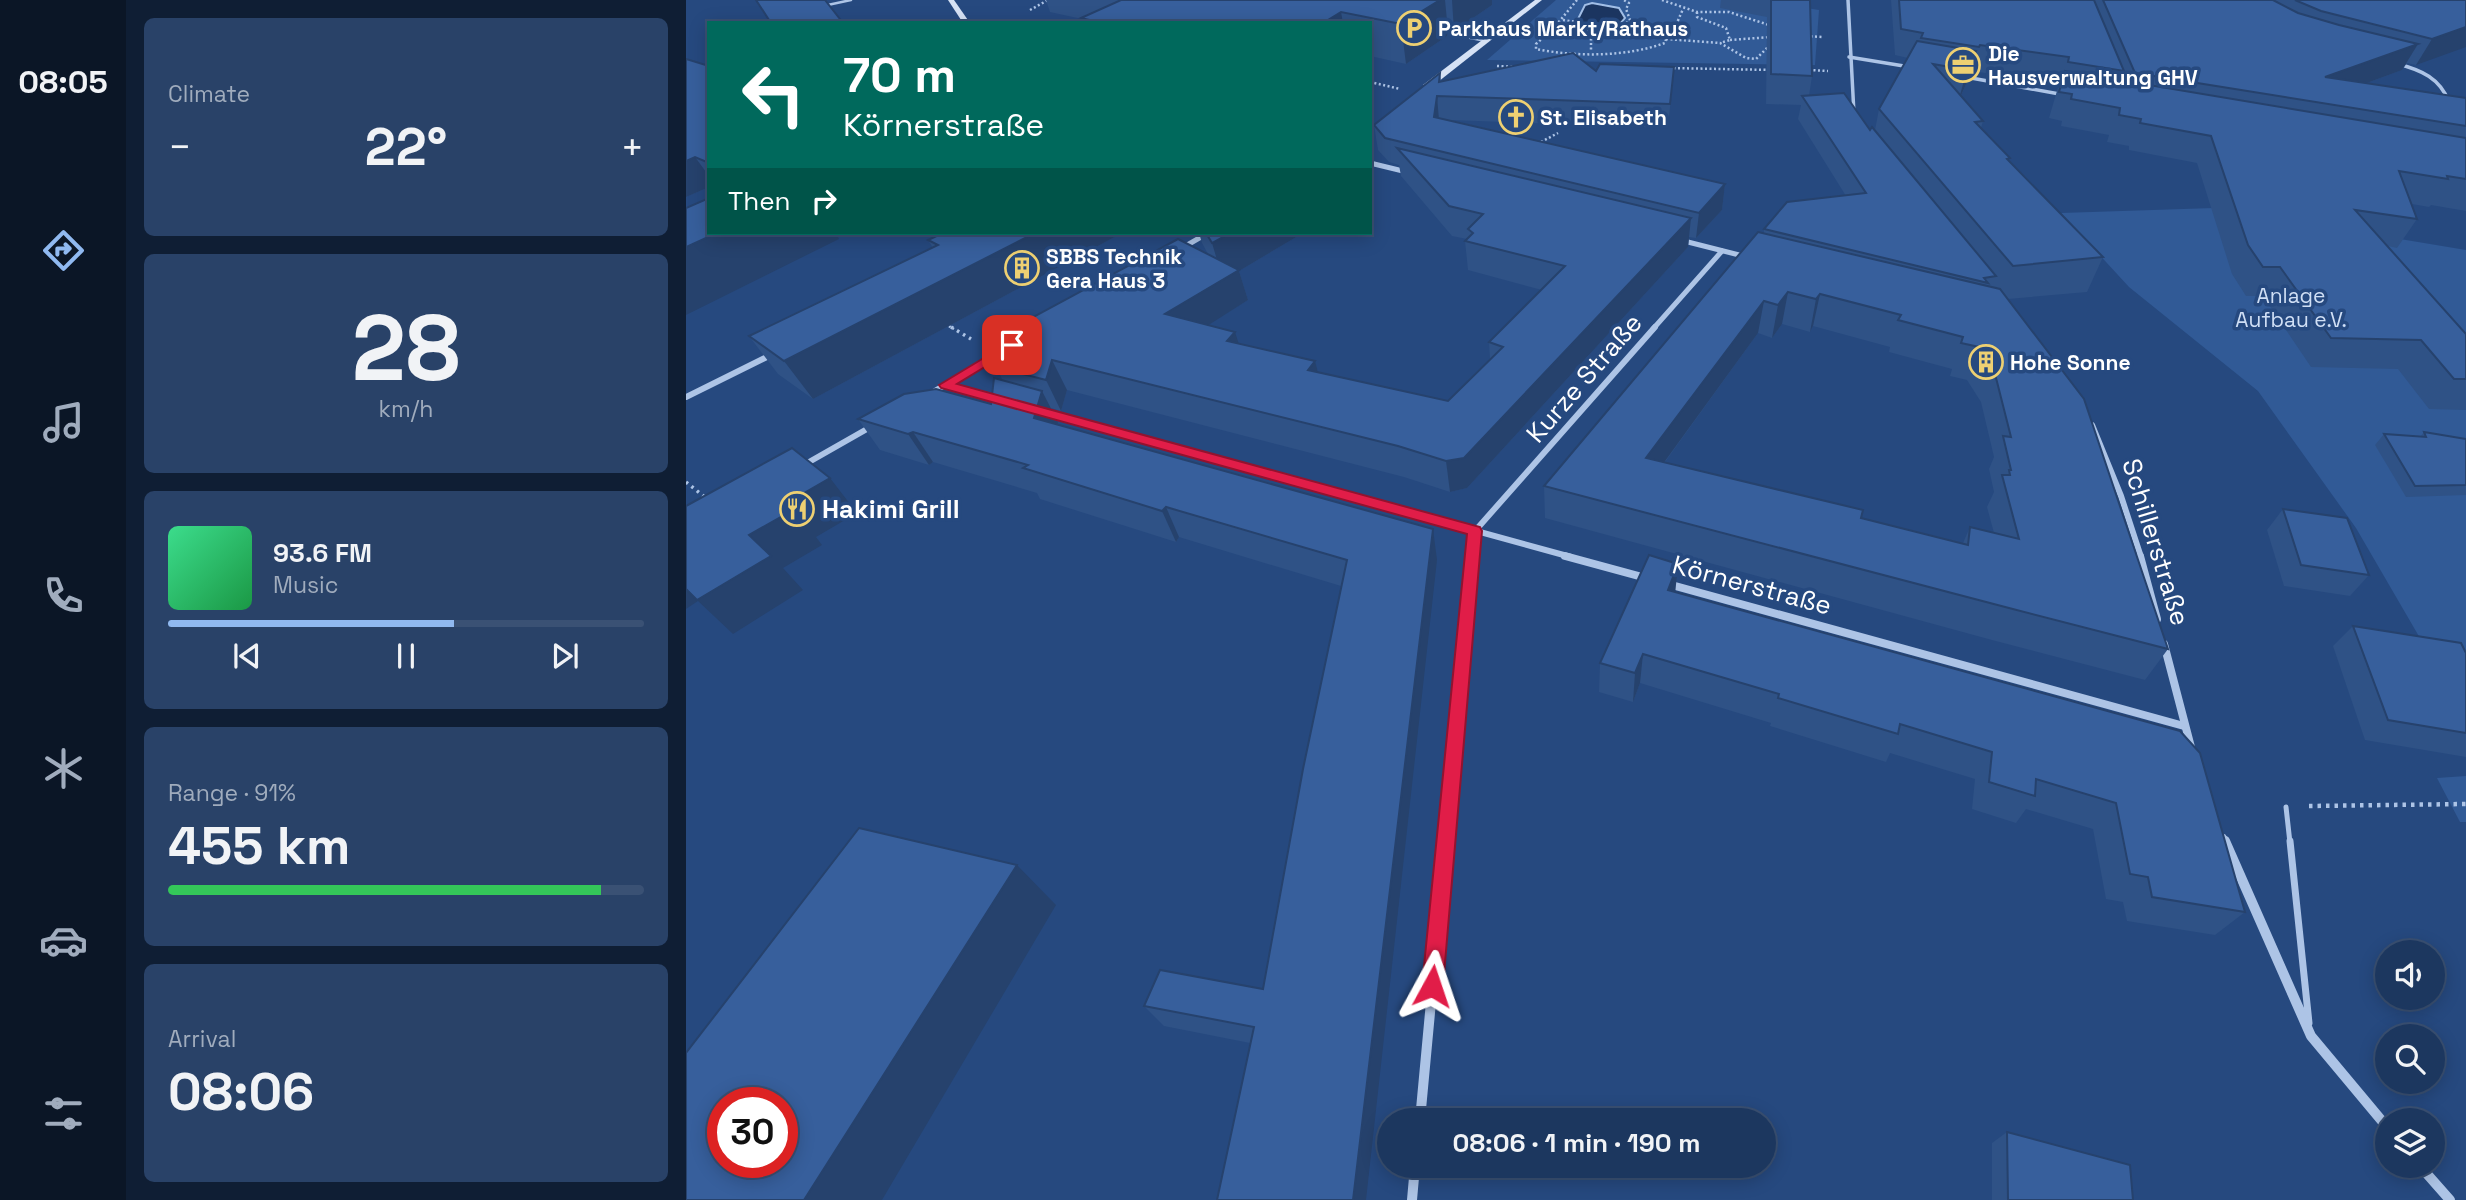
<!DOCTYPE html>
<meta charset="utf-8">
<style>
:root{--surface:#1c375f;--page:#294268;--text:#f1f3f6;--muted:#a0acbd;--line:#3a5174;--accent:#90b9f0}
body{margin:0;font-family:"Space Grotesk",sans-serif;background:var(--page);color:var(--text);height:100vh;display:flex;flex-direction:column;font-size:26px;white-space:nowrap}
*{box-sizing:border-box;margin:0}
p{font-size:23px;color:var(--muted)}
.icon{flex:none;width:38px;height:38px;fill:none;stroke:currentColor;stroke-width:2;stroke-linecap:round;stroke-linejoin:round}
.map{position:relative;flex:1;overflow:hidden}
.sheet{display:flex;flex-direction:column;gap:18px;padding:18px;background:#0f1e34;width:560px}
.sheet>*{flex:none}
.hud{position:absolute;left:21px;top:21px;width:665px;height:214px;border-radius:0px;box-shadow:0 4px 18px #0003,0 0 0 2px var(--line);background:#00695c;color:#fff;overflow:hidden}
.fabs{position:absolute;left:1689px;top:940px;display:grid;gap:14px}
.fabs a{display:grid;place-items:center;width:70px;height:70px;border-radius:50%;background:var(--surface);box-shadow:0 4px 18px #0003,0 0 0 2px var(--line);font-size:35px}
.speed{position:absolute;left:21px;top:1087px;display:flex;gap:14px;font-size:35px;font-weight:700;text-align:center}
.speed>*{display:grid;place-content:center;width:91px;height:91px;border-radius:50%;background:var(--surface);box-shadow:0 4px 18px #0003,0 0 0 2px var(--line);line-height:1}
.speed .limit{border:10px solid #d22;background:#fff;color:#111}
.pin{position:absolute;display:grid;place-items:center;width:60px;height:60px;color:#fff;margin:-30px;border-radius:14px;box-shadow:0 4px 10px #0006}
.me{position:absolute;width:77px;margin:-38px;rotate:5deg;stroke-linejoin:round;filter:drop-shadow(0 0 5px #0008)}
.turn{display:flex;align-items:center;gap:24px;height:147px;padding:0 21px;font-size:32px}
.turn .icon{width:91px;height:91px;stroke-width:2.5}
.turn b{display:block;font-size:49px;line-height:60px}
.then{display:flex;align-items:center;height:66px;padding:0 21px;background:#0003;gap:14px;font-size:26px}
.big{font-size:52px;font-weight:800;line-height:1.1}
.sheet .tile{flex:1;display:flex;flex-direction:column;justify-content:center;gap:10px;min-width:0;padding:0 24px;border-radius:10px;background:var(--page)}
.sheet .dial{align-items:center;gap:0}
.dial b{font-size:91px;line-height:1}
.song{display:flex;align-items:center;gap:21px}
.cover{width:84px;height:84px;border-radius:10px;background:linear-gradient(135deg,hsl(150 70% 55%),hsl(140 70% 35%))}
.played{height:7px;border-radius:4px;background:linear-gradient(90deg,var(--accent) 60%,var(--line) 60%)}
.keys{display:flex;justify-content:space-around;direction:ltr}
.heat{display:flex;justify-content:space-between;align-items:center;font-size:38px;direction:ltr}
.charge{height:10px;border-radius:5px;background:linear-gradient(90deg,#34c759 91%,var(--line) 0)}
.trip{position:absolute;left:691px;top:1108px;width:399px;height:70px;border-radius:35px;background:var(--surface);box-shadow:0 4px 18px #0003,0 0 0 2px var(--line);font-weight:800;line-height:70px;text-align:center}
main{display:flex;flex:1;min-height:0}
.menu{display:flex;flex-direction:column;width:126px;justify-content:space-around;align-items:center;background:#0b1626;color:var(--muted)}
.menu .icon{width:49px;height:49px}
.menu .current{color:var(--accent)}
.menu b{font-size:32px;color:var(--text)}
.map>svg:first-child{display:block}
.green{fill:#315a96}
.water{fill:#1b3560;stroke:#a1bee6;stroke-width:2}
.lines{fill:none;stroke-linecap:round;stroke-linejoin:round}
.path-far2{stroke:#adc4e6;stroke-width:2.5;stroke-dasharray:2 2.5;stroke-linecap:butt}
.path-far1{stroke:#adc4e6;stroke-width:3.5;stroke-dasharray:2.5 4.5;stroke-linecap:butt}
.path{stroke:#adc4e6;stroke-width:4.5;stroke-dasharray:3.5 5;stroke-linecap:butt}
.service-far2{stroke:#adc4e6;stroke-width:2.5}
.service-far1{stroke:#adc4e6;stroke-width:5}
.service{stroke:#adc4e6;stroke-width:7}
.minor-far4{stroke:#adc4e6;stroke-width:3.5}
.minor-far3{stroke:#adc4e6;stroke-width:5}
.minor-far2{stroke:#adc4e6;stroke-width:6}
.minor-far1{stroke:#adc4e6;stroke-width:8}
.minor{stroke:#adc4e6;stroke-width:10}
.secondary{fill:#d6e2f5;fill-rule:evenodd}
.wall{fill:#2f5286;fill-rule:evenodd}
.shaded-wall{fill:#26426d}
.building{fill:#375f9c;stroke:#26426d;stroke-width:2;fill-rule:evenodd}
.route{fill:#e11d48;stroke:#92132f;stroke-width:2}
.labels{text-anchor:middle;dominant-baseline:central;stroke-width:7;stroke-linejoin:round;paint-order:stroke}
.far-poi-label{font-size:21px;font-weight:bold;fill:#fff;stroke:#26497f;text-anchor:start}
.far-park-label{font-size:21px;fill:#d0dff5;stroke:#26497f}
.street-label{font-size:26px;fill:#fff;stroke:#26497f}
.poi-label{font-size:26px;font-weight:bold;fill:#fff;stroke:#26497f;text-anchor:start}
</style>
<main>
<nav class="menu">
<b>08:05</b>
<svg class="icon current" aria-label="directions" viewBox="0 0 24 24"><path d="M12 3l9 9-9 9-9-9zM9 14v-3h6M13 9l2 2-2 2"/></svg>
<svg class="icon" aria-label="music" viewBox="0 0 24 24"><path d="M9 18V5l10-2v13"/><circle cx="6" cy="18" r="3"/><circle cx="16" cy="16" r="3"/></svg>
<svg class="icon" aria-label="phone" viewBox="0 0 24 24"><path d="M5 4h4l2 5-3 2q2 4 5 5l2-3 5 2v4C11 20 4 13 5 4z"/></svg>
<svg class="icon" aria-label="climate" viewBox="0 0 24 24"><path d="M12 3v18M4 7l16 10M4 17L20 7"/></svg>
<svg class="icon" aria-label="car" viewBox="0 0 24 24"><path d="M5 17H2v-5l4-1 3-4h7l3 4 3 1v5h-3M9 17h6M6 11h13"/><circle cx="7" cy="17" r="2"/><circle cx="17" cy="17" r="2"/></svg>
<svg class="icon" aria-label="filters" viewBox="0 0 24 24"><path d="M4 7h16M4 17h16"/><circle cx="9" cy="7" r="2"/><circle cx="15" cy="17" r="2"/></svg>
</nav>
<section class="sheet">
<div class="tile"><p>Climate</p>
<div class="heat"><a>−</a><b class="big">22°</b><a>+</a></div>
</div>
<div class="tile dial"><b>28</b><p>km/h</p></div>
<div class="tile">
<div class="song"><i class="cover"></i><div><b>93.6 FM</b><p>Music</p></div></div>
<div class="played"></div>
<div class="keys"><svg class="icon" aria-label="previous" viewBox="0 0 24 24"><path d="M18 5L8 12l10 7zM5 5v14"/></svg><svg class="icon" aria-label="pause" viewBox="0 0 24 24"><path d="M8 5v14M16 5v14"/></svg><svg class="icon" aria-label="next" viewBox="0 0 24 24"><path d="M6 5l10 7-10 7zM19 5v14"/></svg></div>
</div>
<div class="tile"><p>Range · 91%</p><b class="big">455 km</b><div class="charge"></div></div>
<div class="tile"><p>Arrival</p><b class="big">08:06</b></div>
</section>
<div class="map">
<svg width="1780" height="1200" viewBox="0 0 1780 1200">
<rect width="100%" height="100%" fill="#26497f"/>
<g class="green">
<path d="M870 0H1071L1133 10 1129 65 801 60Z"/>
<path d="M1528 208 1780 250V653L1738 645 1670 528 1572 391 1443 287 1375 213Z"/>
<path d="M1780 776V822H1774L1751 778Z"/>
</g>
<path class="water" d="M906 3 933 8 939 18C926 35 907 34 888 27L899 5Z"/>
<g class="lines">
<g class="path-far2">
<path d="M891 0 867 29 850 44V49C890 57 940 57 979 43L980 39 975 35 938 25"/>
<path d="M976 0 1011 12H1043L1086 26"/>
<path d="M344 10 362 0"/>
<path d="M1011 12V17L1040 28 1044 40 1034 43"/>
<path d="M877 20 933 28"/>
<path d="M872 27C896 39 924 38 944 20L940 9 943 3 938 0"/>
<path d="M905 34V51"/>
<path d="M975 35 990 25 997 9"/>
<path d="M1120 36 1136 37"/>
<path d="M980 39 1034 43 1060 58 1070 59 1083 46"/>
<path d="M1044 40 1085 37"/>
<path d="M811 66 831 67"/>
<path d="M983 68 1086 70"/>
<path d="M1123 70 1142 71"/>
<path d="M684 82 714 89"/>
<path d="M855 142 872 133"/>
<path d="M259 324 268 329"/>
</g>
<g class="path-far1">
<path d="M265 327 285 339"/>
<path d="M0 482 20 498"/>
</g>
<path class="path" d="M1623 806 1780 804"/>
<g class="service-far2">
<path d="M137 6 165 0"/>
<path d="M74 23 87 19"/>
<path d="M764 34 800 41"/>
</g>
<path class="service-far1" d="M1600 807 1604 843"/>
<path class="service" d="M1604 841 1623 1023"/>
<g class="minor-far4">
<path d="M1162 0 1168 114"/>
<path d="M1163 57 1224 67"/>
<path d="M1712 64C1735 70 1754 78 1763 102"/>
<path d="M1274 76 1379 95"/>
</g>
<g class="minor-far3">
<path d="M684 163 721 172"/>
<path d="M994 240 1061 257"/>
<path d="M496 248 522 233"/>
<path d="M967 329 1036 251"/>
</g>
<g class="minor-far2">
<path d="M259 385 313 400"/>
<path d="M244 394 318 349"/>
<path d="M0 397 87 354"/>
<path d="M361 413 885 557"/>
<path d="M1406 425 1435 496 1455 557"/>
<path d="M116 466 188 425"/>
<path d="M787 557 789 531 969 327"/>
</g>
<g class="minor-far1">
<path d="M879 556 960 578"/>
<path d="M1454 556 1471 619"/>
<path d="M982 584 1498 726"/>
<path d="M1478 644 1506 751"/>
<path d="M1537 838 1539 843"/>
<path d="M760 843 787 556"/>
</g>
<g class="minor">
<path d="M1539 841 1625 1036 1701 1127"/>
<path d="M734 1120 760 841"/>
<path d="M1734 1166 1764 1200"/>
<path d="M726 1200 729 1166"/>
</g>
<g class="secondary">
<path d="M262 0H268L284 23H277Z"/>
<path d="M849 0H856L743 89H737V85Z"/>
</g>
</g>
<g class="wall">
<path d="M360 0H806V5L768 31H762L761 36 720 64 684 56V23H397L396 19 364 12Z"/>
<path d="M1035 0H1124L1126 76 1123 96 1184 130H1189L1193 109 1222 58 1209 55 1205 0H1780L1730 65 1721 63 1716 70 1681 83 1780 98V211L1745 205 1743 207 1726 204 1731 219 1711 248 1702 246 1780 334V410L1743 409 1712 369 1625 367 1577 296H1560L1546 274 1511 163 1443 150V146L1421 142 1423 135 1375 126 1376 121 1363 118 1373 84 1286 71 1285 74 1284 73 1281 82 1275 96 1297 121 1295 128 1324 158 1323 160 1417 257 1401 292 1322 299 1482 649 1459 680 1306 640 859 518 858 486 1078 233V229L1160 196 1112 119 1115 105 1080 104 1081 17 1034 8ZM1096 324 1124 332 1127 326 1204 347 1203 352 1266 369 1264 376 1281 380 1295 402 1308 457 1303 469 1308 492 1301 507 1308 533 1284 527 1277 543 1175 518 979 462 1072 333 1086 338Z"/>
<path d="M0 59 23 66V187L0 197Z"/>
<path d="M988 67 982 128 764 120 1039 184 1036 210 1010 238 1003 237 1002 247 781 488 764 492 718 477 381 390 375 411 365 408 372 422 371 424 751 560 564 1043 478 1026 458 1006 577 989 655 586 493 537 490 542 354 499 351 493 247 462 243 465 194 450 172 419 305 404 317 381 310 367 522 254 516 243 513 233H617L553 271 562 300 521 325 553 344 632 372 762 401 804 359 803 342 856 290 782 270 779 241 781 239 766 236 715 176 713 165 703 162 692 150 688 125 754 73 755 82 910 71Z"/>
<path d="M257 233H436L127 399 92 374 63 336 247 248 242 240Z"/>
<path d="M1738 432 1780 439V495L1720 497 1689 445 1698 434 1734 437Z"/>
<path d="M1597 509 1683 575 1664 596 1598 586 1581 530Z"/>
<path d="M989 592 1494 731 1559 912 1529 935 1441 921 1437 902 1420 899 1407 829 1340 809 1330 823 1286 809 1289 779 1204 753 1200 762 1084 726 1085 723 954 683 947 702 913 692 914 663Z"/>
<path d="M1667 626 1780 653V757L1679 740 1647 646Z"/>
<path d="M1321 1132 1447 1200H1306V1143Z"/>
</g>
<g class="shaded-wall">
<path d="M754 0H759L762 31 761 36 720 64 715 24Z"/>
<path d="M766 0H806V5L768 31Z"/>
<path d="M655 12 657 23H637Z"/>
<path d="M1780 27V47L1730 65 1746 39Z"/>
<path d="M1732 44 1716 70 1629 102 1639 77Z"/>
<path d="M1290 51 1281 82 1272 102 1281 70Z"/>
<path d="M751 96 753 120 748 117Z"/>
<path d="M9 157 23 176V187L0 197V161Z"/>
<path d="M1039 184 1036 210 1010 238 1013 213Z"/>
<path d="M1005 218 1002 247 781 488 764 492 760 461Z"/>
<path d="M31 233H150L153 239 0 315V247Z"/>
<path d="M349 233H436L127 399 98 361Z"/>
<path d="M544 233H617L553 271 562 300 491 345 479 314 537 280 526 243Z"/>
<path d="M1102 292 1096 324 1086 338 1092 305Z"/>
<path d="M1134 294 1127 326 1124 332 1130 299Z"/>
<path d="M1078 301 1072 333 958 490 960 458Z"/>
<path d="M549 332 559 363 541 341Z"/>
<path d="M366 360 381 390 375 411 360 380Z"/>
<path d="M629 361 637 392 622 370Z"/>
<path d="M356 391 372 422 365 449 348 418Z"/>
<path d="M227 432 247 462 243 465 222 434Z"/>
<path d="M144 478 171 513 130 537 136 545 97 568 117 590 47 634 12 601 0 609V589L99 504Z"/>
<path d="M480 507 493 537 490 542 476 511Z"/>
<path d="M747 529 751 560 680 1200H667Z"/>
<path d="M992 564 989 595 982 590Z"/>
<path d="M957 654 954 683 947 702 949 673Z"/>
<path d="M331 865 370 905 196 1200H118Z"/>
</g>
<g class="building">
<path d="M70 0H139L157 23H85Z"/>
<path d="M435 0H754L715 24 655 12 637 23H416L395 18Z"/>
<path d="M1085 0H1124L1126 76 1085 74Z"/>
<path d="M1213 0H1408L1438 71 1382 62 1383 57 1294 45 1293 47 1235 38 1237 33 1215 29Z"/>
<path d="M1417 0H1587L1612 13 1653 25 1732 44 1639 77 1780 98V126L1449 73Z"/>
<path d="M1609 0H1780V27L1746 39 1635 11Z"/>
<path d="M1231 41 1290 51 1281 70 1247 64 1297 121 1289 122 1324 158 1321 159 1417 257 1327 266 1193 109Z"/>
<path d="M887 53 910 71 914 64 988 67 984 104 751 96 748 117 1039 184 1013 213 699 138 688 125 754 73 753 82Z"/>
<path d="M0 59 23 66V163L9 157 0 161Z"/>
<path d="M1379 71 1780 138V179L1761 176 1762 179 1713 171 1731 219 1669 210 1780 334V379H1768L1735 340 1645 338 1594 267H1577L1562 245 1525 136 1454 123 1455 119 1433 115 1434 108 1385 99 1386 94 1373 92Z"/>
<path d="M1158 93 1184 130 1186 127 1310 276 1298 278 1302 283 1078 229 1101 202 1180 193 1116 96Z"/>
<path d="M711 148 1005 218 778 458 760 461 712 446 366 360 360 380 310 367 314 335 492 239 553 270 479 314 549 332 541 341 629 361 622 370 762 401 817 347 803 342 879 266 779 241 787 233 782 229 797 214 763 206Z"/>
<path d="M23 198V233H31L0 247V208Z"/>
<path d="M1072 232 1314 289 1398 399 1482 649 1323 608 858 486ZM1102 292 1130 299 1134 294 1215 315 1212 320 1277 337 1275 343 1293 347 1308 370 1325 437 1317 436 1325 470H1323L1324 475H1316L1333 539 1284 527 1282 545 1175 518 1177 510 960 458 1078 301 1092 305Z"/>
<path d="M257 233H349L98 361 63 336 252 245 242 240Z"/>
<path d="M520 233H544L526 243Z"/>
<path d="M308 378 356 391 348 418 747 529 667 1200H531L568 1027 458 1006 474 970 577 989 617 769 661 560 480 507 476 511 337 468 342 465 227 432 222 434 172 419 218 394 250 389 305 404Z"/>
<path d="M1738 432 1780 439V485L1729 486 1698 434 1740 437Z"/>
<path d="M106 448 144 478 99 504 107 510 63 535 85 556 11 600 0 589V506Z"/>
<path d="M1597 509 1661 518 1683 575 1615 565Z"/>
<path d="M963 555 992 564 982 590 1494 731 1514 753 1559 912 1466 897 1462 877 1444 874 1430 803 1350 779 1349 796 1303 782 1306 752 1214 724 1212 734 1092 698 1093 694 957 654 949 673 914 663Z"/>
<path d="M1667 626 1775 643 1780 653V733L1702 720Z"/>
<path d="M173 828 331 865 118 1200H0V1053ZM37 1102H96V1162H37Z"/>
<path d="M1321 1132 1444 1165 1447 1200H1322Z"/>
</g>
<path class="route" d="M326 341 330 342V348L271 384 794 527 796 531 757 986 754 994 746 997 739 994 736 986 781 534 255 388 253 385Z"/>
<defs>
<g id="parking-ring" transform="scale(1.75)"><circle r="9.5" fill="#26497f" stroke="#eed072" stroke-width="1.5"/><path d="M-3.5-5.5H1a3.5 3.5 0 0 1 0 7H-1V5.5H-3.5ZM-1-3.4V-.6H.8a1.4 1.4 0 0 0 0-2.8Z" fill="#eed072"/></g>
<g id="office-ring" transform="scale(1.75)"><circle r="9.5" fill="#26497f" stroke="#eed072" stroke-width="1.5"/><path d="M-6-3h4V-5.5h4V-3h4V5H-6ZM-1-4.5V-3h2v-1.5ZM-6 0V1H6V0Z" fill="#eed072"/></g>
<g id="church-ring" transform="scale(1.75)"><circle r="9.5" fill="#26497f" stroke="#eed072" stroke-width="1.5"/><path d="M-1.2-6h2.4v3.5h3.3v2.4h-3.3V6h-2.4V-.1h-3.3v-2.4h3.3Z" fill="#eed072"/></g>
<g id="building-ring" transform="scale(1.75)"><circle r="9.5" fill="#26497f" stroke="#eed072" stroke-width="1.5"/><path d="M-4-6H4V6H1V3H-1V6H-4ZM-2.5-4.3h1.7v1.8h-1.7ZM.8-4.3h1.7v1.8H.8ZM-2.5-1h1.7V.8h-1.7ZM.8-1h1.7V.8H.8Z" fill="#eed072"/></g>
<g id="restaurant-ring" transform="scale(1.75)"><circle r="9.5" fill="#26497f" stroke="#eed072" stroke-width="1.5"/><path d="M-5-6h1v4h1v-4h1v4h1v-4h1v5L-1.5 .5V6h-2V.5L-5-1ZM5-6V6H3V1.5H1.5Q1.5-4 5-6Z" fill="#eed072"/></g>
</defs>
<g fill-rule="evenodd">
<use href="#parking-ring" x="728" y="28"/>
<use href="#office-ring" x="1277" y="65"/>
<use href="#church-ring" x="830" y="117"/>
<use href="#building-ring" x="336" y="268"/>
<use href="#building-ring" x="1300" y="362"/>
<use href="#restaurant-ring" x="111" y="509"/>
</g>
<g class="labels">
<g class="far-poi-label">
<text x="752" y="28">Parkhaus Markt/Rathaus</text>
<text x="1302" y="53">Die<tspan x="1302" dy="24">Hausverwaltung GHV</tspan></text>
<text x="854" y="117">St. Elisabeth</text>
<text x="360" y="256">SBBS Technik<tspan x="360" dy="24">Gera Haus 3</tspan></text>
<text x="1324" y="362">Hohe Sonne</text>
</g>
<g class="far-park-label">
<text x="1605" y="295">Anlage<tspan x="1605" dy="24">Aufbau e.V.</tspan></text>
</g>
<g class="street-label">
<text transform="translate(898 378) rotate(-49)">Kurze Straße</text>
<text transform="translate(1470 542) rotate(73)">Schillerstraße</text>
<text transform="translate(1066 585) rotate(15)">Körnerstraße</text>
</g>
<g class="poi-label">
<text x="136" y="509">Hakimi Grill</text>
</g>
</g>
</svg>
<div class="fabs">
<a><svg class="icon" aria-label="sound" viewBox="0 0 24 24"><path d="M4 9h4l5-4v14l-5-4H4zM17 9q2 3 0 6"/></svg></a>
<a><svg class="icon" aria-label="search" viewBox="0 0 24 24"><circle cx="10" cy="10" r="6"/><path d="M15 15l6 6"/></svg></a>
<a><svg class="icon" aria-label="layers" viewBox="0 0 24 24"><path d="M12 4l9 5-9 5-9-5zM3 14l9 5 9-5"/></svg></a>
</div>
<div class="speed"><div class="limit">30</div></div>
<div class="pin" style="left:326px;top:345px;background:#d93025"><svg class="icon" aria-label="arrive" viewBox="0 0 24 24"><path d="M6 21V4h12l-3 4 3 4H6"/></svg></div>
<svg class="me" style="left:746px;top:986px" viewBox="-20 -20 40 40"><path d="M0-17L14 15 0 8-14 15z" fill="#e11d48" stroke="#fff" stroke-width="4"/></svg>
<div class="trip">08:06 · 1 min · 190 m</div>
<div class="hud">
<div class="turn"><svg class="icon" aria-label="left" viewBox="0 0 24 24"><path d="M17 20v-9H6M10 6l-5 5 5 5"/></svg><div><b>70 m</b>Körnerstraße</div></div>
<div class="then">Then<svg class="icon" aria-label="right" viewBox="0 0 24 24"><path d="M7 20v-9h11M14 6l5 5-5 5"/></svg></div>
</div>
</div>
</main>
